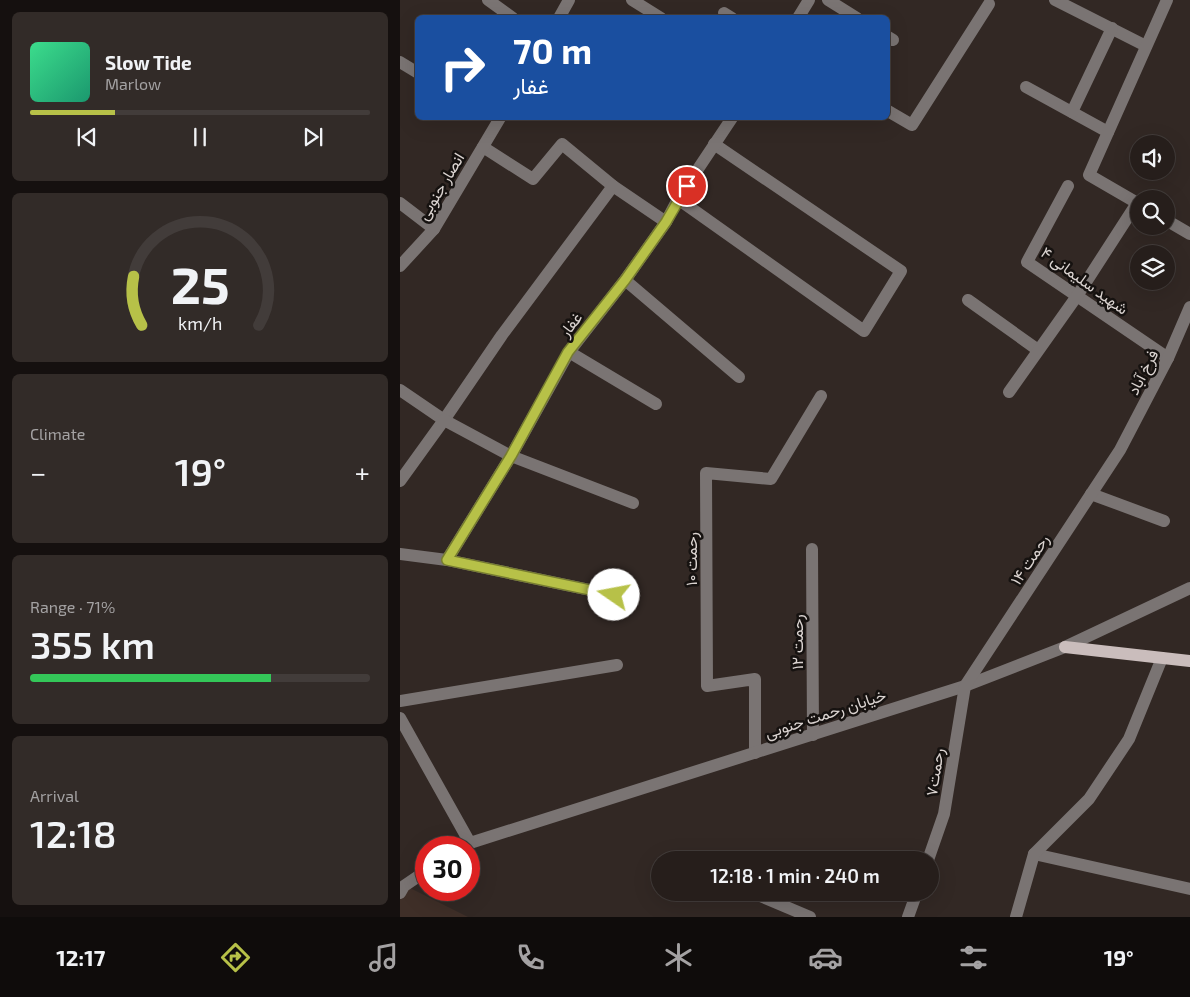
<!DOCTYPE html>
<meta charset="utf-8">
<style>
:root{--surface:#261e1b;--page:#322b28;--text:#f1f3f6;--muted:#a4a2a3;--line:#423c3a;--accent:#b7c148}
body{margin:0;font-family:"Exo 2",Vazirmatn,sans-serif;background:var(--page);color:var(--text);height:100vh;display:flex;flex-direction:column;font-size:19px;white-space:nowrap}
*{box-sizing:border-box;margin:0}
p{font-size:16px;color:var(--muted)}
.icon{flex:none;width:28px;height:28px;fill:none;stroke:currentColor;stroke-width:2;stroke-linecap:round;stroke-linejoin:round}
.map{position:relative;flex:1;overflow:hidden}
.drawer{display:flex;flex-direction:column;gap:12px;padding:12px;background:#15100f;width:400px}
.drawer>*{flex:none}
.banner{position:absolute;left:15px;top:15px;width:475px;height:105px;border-radius:8px;box-shadow:0 5px 20px #0002,0 0 0 1px var(--line);background:#1a4fa0;color:#fff;overflow:hidden}
.tools{position:absolute;left:730px;top:135px;display:grid;gap:10px}
.tools a{display:grid;place-items:center;width:45px;height:45px;border-radius:50%;background:var(--surface);box-shadow:0 5px 20px #0002,0 0 0 1px var(--line);font-size:25px}
.speed{position:absolute;left:15px;top:836px;display:flex;gap:10px;font-size:25px;font-weight:700;text-align:center}
.speed>*{display:grid;place-content:center;width:65px;height:65px;border-radius:50%;background:var(--surface);box-shadow:0 5px 20px #0002,0 0 0 1px var(--line);line-height:1}
.speed .limit{border:8px solid #d22;background:#fff;color:#111}
.pin{position:absolute;display:grid;place-items:center;width:42px;height:42px;color:#fff;margin:-21px;border:2px solid #fff;border-radius:50%;box-shadow:0 1px 5px #0007}
.me{position:absolute;width:55px;margin:-28px;rotate:282deg;stroke-linejoin:round;filter:drop-shadow(0 0 4px #0008)}
.turn{display:flex;align-items:center;gap:18px;height:105px;padding:0 15px;font-size:22px}
.turn .icon{width:65px;height:65px;stroke-width:2.5}
.turn b{display:block;font-size:35px;line-height:42px}
.big{font-size:38px;font-weight:600;line-height:1.1}
.drawer .widget{flex:1;display:flex;flex-direction:column;justify-content:center;gap:8px;min-width:0;padding:0 18px;border-radius:8px;background:var(--page)}
.drawer .dial{align-items:center;gap:0}
.dial svg{height:130px;overflow:visible;fill:none;stroke:var(--line);stroke-width:7;stroke-linecap:round;text-anchor:middle}
.dial text{fill:var(--text);stroke:none}
.song{display:flex;align-items:center;gap:15px}
.cover{width:60px;height:60px;border-radius:8px;background:linear-gradient(135deg,hsl(150 70% 55%),hsl(160 70% 35%))}
.played{height:5px;border-radius:2px;background:linear-gradient(90deg,var(--accent) 25%,var(--line) 25%)}
.keys{display:flex;justify-content:space-around;direction:ltr}
.heat{display:flex;justify-content:space-between;align-items:center;font-size:28px;direction:ltr}
.charge{height:8px;border-radius:4px;background:linear-gradient(90deg,#34c759 71%,var(--line) 0)}
.trip{position:absolute;left:251px;top:851px;width:288px;height:50px;border-radius:25px;background:var(--surface);box-shadow:0 5px 20px #0002,0 0 0 1px var(--line);font-weight:600;line-height:50px;text-align:center}
.menu{display:flex;height:80px;justify-content:space-around;align-items:center;background:#0f0c0b;color:var(--muted)}
.menu .icon{width:35px;height:35px}
.menu .active{color:var(--accent)}
.menu b{font-size:22px;color:var(--text)}
main{display:flex;flex:1;min-height:0}
.map>svg:first-child{display:block}
.built{fill:#3f2f28}
.lines{fill:none;stroke-linecap:round;stroke-linejoin:round}
.minor{stroke:#7a7473;stroke-width:12}
.major{stroke:#cabdbc;stroke-width:12}
.route-casing{stroke:#777d2f;stroke-width:12}
.route{stroke:#b7c148;stroke-width:9}
.labels{text-anchor:middle;dominant-baseline:central;stroke-width:5;stroke-linejoin:round;paint-order:stroke}
.street-label{font-size:16px;fill:#dad3d0;stroke:#161210}
</style>
<main>
<section class="drawer">
<div class="widget">
<div class="song"><i class="cover"></i><div><b>Slow Tide</b><p>Marlow</p></div></div>
<div class="played"></div>
<div class="keys"><svg class="icon" aria-label="previous" viewBox="0 0 24 24"><path d="M18 5L8 12l10 7zM5 5v14"/></svg><svg class="icon" aria-label="pause" viewBox="0 0 24 24"><path d="M8 5v14M16 5v14"/></svg><svg class="icon" aria-label="next" viewBox="0 0 24 24"><path d="M6 5l10 7-10 7zM19 5v14"/></svg></div>
</div>
<div class="widget dial"><svg viewBox="0 0 100 80">
<path d="M14 69A42 42 0 1 1 86 69"/>
<path d="M14 69A42 42 0 0 1 9 39" stroke="#b7c148"/>
<text x="50" y="56" font-size="32" font-weight="700">25</text>
<text x="50" y="72" font-size="11">km/h</text>
</svg></div>
<div class="widget"><p>Climate</p>
<div class="heat"><a>−</a><b class="big">19°</b><a>+</a></div>
</div>
<div class="widget"><p>Range · 71%</p><b class="big">355 km</b><div class="charge"></div></div>
<div class="widget"><p>Arrival</p><b class="big">12:18</b></div>
</section>
<div class="map">
<svg width="790" height="917" viewBox="0 0 790 917">
<rect width="100%" height="100%" fill="#322824"/>
<path class="built" d="M0 883 68 917H0Z"/>
<g class="lines">
<g class="minor">
<path d="M88 0 113 18"/>
<path d="M232 0 261 18"/>
<path d="M428 0 457 18"/>
<path d="M655 0 746 46"/>
<path d="M324 13 332 18"/>
<path d="M159 18 169 0"/>
<path d="M398 18 409 0"/>
<path d="M488 37 493 40"/>
<path d="M0 62 18 73"/>
<path d="M626 87 708 132"/>
<path d="M488 111 512 125 589 4"/>
<path d="M672 112 712 28"/>
<path d="M83 147 133 179 162 144 213 186"/>
<path d="M668 186 627 262 768 358"/>
<path d="M278 199 464 331 501 271 314 144"/>
<path d="M0 203 34 229"/>
<path d="M739 204 689 175 767 0"/>
<path d="M766 220 790 234"/>
<path d="M0 266 34 229 100 118"/>
<path d="M225 280 339 377"/>
<path d="M568 300 638 350"/>
<path d="M169 352 256 404"/>
<path d="M0 390 44 420 102 335 213 186 266 222"/>
<path d="M609 392 677 296 737 203"/>
<path d="M0 481 44 420 111 456 233 503"/>
<path d="M691 494 764 521"/>
<path d="M412 549 413 735"/>
<path d="M0 554 47 560 214 595"/>
<path d="M47 560 111 456 169 352 225 280 266 222 278 199 332 118"/>
<path d="M0 701 217 665"/>
<path d="M0 718 70 843"/>
<path d="M355 753V679L307 686 306 473 371 479 421 396"/>
<path d="M62 848 70 843 565 686 665 647 790 588"/>
<path d="M634 854 790 889"/>
<path d="M528 860 544 814 565 686 720 450 768 358 790 307"/>
<path d="M351 892 410 917"/>
<path d="M0 893 4 886 26 871"/>
<path d="M508 917 517 892"/>
<path d="M616 917 634 854 689 799 729 739 762 658"/>
</g>
<path class="major" d="M665 647 790 661"/>
</g>
<g class="lines">
<g class="route-casing">
<path id="route" d="M214 595 47 560 111 456 168 352 225 280 266 222 287 186"/>
</g>
<use href="#route" class="route"/>
</g>
<g class="labels">
<g class="street-label">
<text transform="translate(40 186) rotate(-59)">انصار جنوبی</text>
<text transform="translate(685 280) rotate(36)">شهید سلیمانی ۴</text>
<text transform="translate(170 324) rotate(-52)">غفار</text>
<text transform="translate(742 372) rotate(-63)">فرخ آباد</text>
<text transform="translate(290 559) rotate(-90)">رحمت ۱۰</text>
<text transform="translate(629 559) rotate(-57)">رحمت ۱۴</text>
<text transform="translate(396 642) rotate(-90)">رحمت ۱۲</text>
<text transform="translate(425 713) rotate(-18)">خیابان رحمت جنوبی</text>
<text transform="translate(534 772) rotate(-81)">رحمت۷</text>
</g>
</g>
</svg>
<div class="tools">
<a><svg class="icon" aria-label="sound" viewBox="0 0 24 24"><path d="M4 9h4l5-4v14l-5-4H4zM17 9q2 3 0 6"/></svg></a>
<a><svg class="icon" aria-label="search" viewBox="0 0 24 24"><circle cx="10" cy="10" r="6"/><path d="M15 15l6 6"/></svg></a>
<a><svg class="icon" aria-label="layers" viewBox="0 0 24 24"><path d="M12 4l9 5-9 5-9-5zM3 14l9 5 9-5"/></svg></a>
</div>
<div class="speed"><div class="limit">30</div></div>
<div class="pin" style="left:287px;top:186px;background:#d93025"><svg class="icon" aria-label="arrive" viewBox="0 0 24 24"><path d="M6 21V4h12l-3 4 3 4H6"/></svg></div>
<svg class="me" style="left:214px;top:595px" viewBox="-20 -20 40 40"><circle r="19" fill="#fff"/><path d="M0-13L10 11 0 6-10 11z" fill="#b7c148"/></svg>
<div class="trip">12:18 · 1 min · 240 m</div>
<div class="banner">
<div class="turn"><svg class="icon" aria-label="right" viewBox="0 0 24 24"><path d="M7 20v-9h11M14 6l5 5-5 5"/></svg><div><b>70 m</b>غفار</div></div>
</div>
</div>
</main>
<nav class="menu">
<b>12:17</b>
<svg class="icon active" aria-label="directions" viewBox="0 0 24 24"><path d="M12 3l9 9-9 9-9-9zM9 14v-3h6M13 9l2 2-2 2"/></svg>
<svg class="icon" aria-label="music" viewBox="0 0 24 24"><path d="M9 18V5l10-2v13"/><circle cx="6" cy="18" r="3"/><circle cx="16" cy="16" r="3"/></svg>
<svg class="icon" aria-label="phone" viewBox="0 0 24 24"><path d="M5 4h4l2 5-3 2q2 4 5 5l2-3 5 2v4C11 20 4 13 5 4z"/></svg>
<svg class="icon" aria-label="climate" viewBox="0 0 24 24"><path d="M12 3v18M4 7l16 10M4 17L20 7"/></svg>
<svg class="icon" aria-label="car" viewBox="0 0 24 24"><path d="M5 17H2v-5l4-1 3-4h7l3 4 3 1v5h-3M9 17h6M6 11h13"/><circle cx="7" cy="17" r="2"/><circle cx="17" cy="17" r="2"/></svg>
<svg class="icon" aria-label="filters" viewBox="0 0 24 24"><path d="M4 7h16M4 17h16"/><circle cx="9" cy="7" r="2"/><circle cx="15" cy="17" r="2"/></svg>
<b>19°</b>
</nav>
